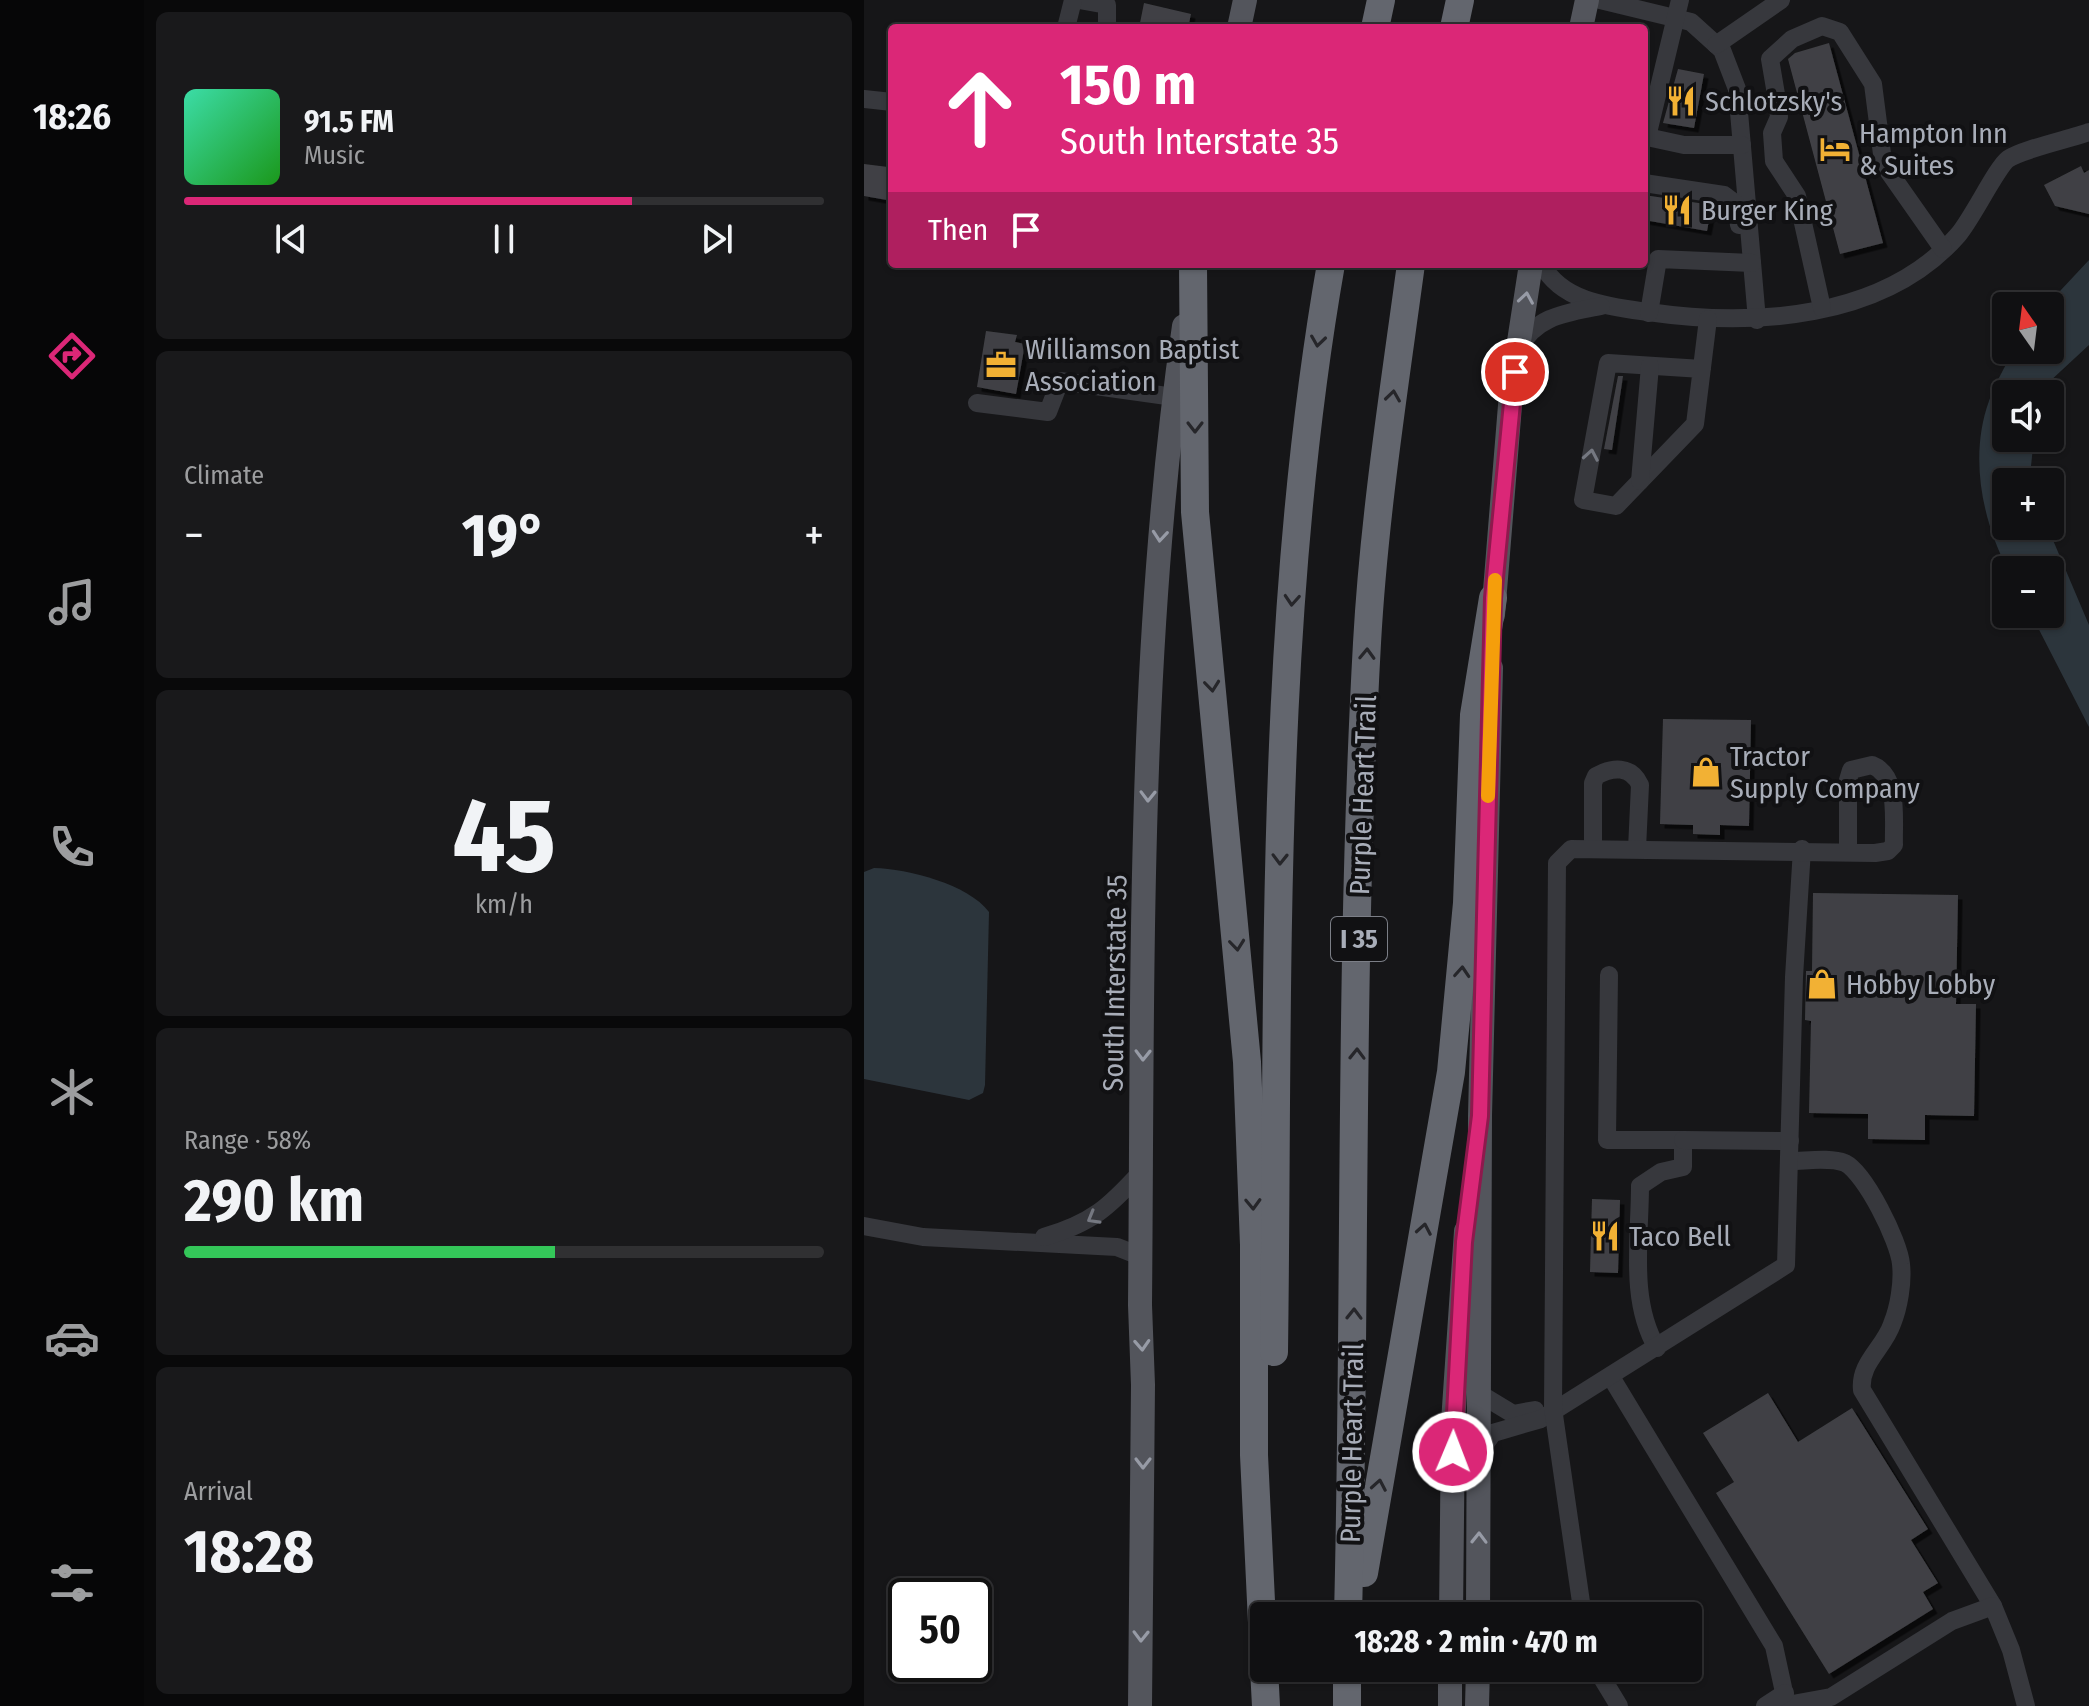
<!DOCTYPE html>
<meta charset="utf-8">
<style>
:root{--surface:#101012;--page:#19191b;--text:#f1f3f6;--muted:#9c9d9f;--line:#303032;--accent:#db2777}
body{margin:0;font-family:"Fira Sans Condensed",sans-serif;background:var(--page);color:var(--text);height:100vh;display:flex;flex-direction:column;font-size:30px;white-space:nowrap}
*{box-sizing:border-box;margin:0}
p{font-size:26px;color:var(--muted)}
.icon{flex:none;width:44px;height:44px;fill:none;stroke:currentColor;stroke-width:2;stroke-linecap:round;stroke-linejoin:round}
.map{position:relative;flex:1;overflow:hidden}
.drawer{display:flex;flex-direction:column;gap:12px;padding:12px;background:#09090a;width:720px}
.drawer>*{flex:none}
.hud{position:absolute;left:24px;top:24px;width:760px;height:244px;border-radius:8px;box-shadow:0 2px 6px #0004,0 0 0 2px var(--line);background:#db2777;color:#fff;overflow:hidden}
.needle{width:52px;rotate:346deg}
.controls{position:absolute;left:1128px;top:292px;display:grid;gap:16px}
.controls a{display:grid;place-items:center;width:72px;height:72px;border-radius:8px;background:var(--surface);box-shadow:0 2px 6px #0004,0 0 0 2px var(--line);font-size:40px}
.speed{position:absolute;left:24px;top:1578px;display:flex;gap:16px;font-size:40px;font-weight:700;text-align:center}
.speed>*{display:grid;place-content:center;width:104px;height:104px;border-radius:50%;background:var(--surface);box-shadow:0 2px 6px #0004,0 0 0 2px var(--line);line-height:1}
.speed .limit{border:4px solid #111;border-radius:12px;background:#fff;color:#111}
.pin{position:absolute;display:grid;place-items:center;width:68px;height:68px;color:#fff;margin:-34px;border:4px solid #fff;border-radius:50%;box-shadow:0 2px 8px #0007}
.me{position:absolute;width:88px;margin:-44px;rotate:1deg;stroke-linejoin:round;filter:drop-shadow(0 0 6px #0008)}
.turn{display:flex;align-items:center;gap:28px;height:168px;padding:0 40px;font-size:36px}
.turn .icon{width:104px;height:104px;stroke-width:2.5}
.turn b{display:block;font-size:56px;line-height:68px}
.then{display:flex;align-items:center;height:76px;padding:0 40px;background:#0003;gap:16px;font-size:30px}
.big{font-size:60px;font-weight:700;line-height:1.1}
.drawer .card{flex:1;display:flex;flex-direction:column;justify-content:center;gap:12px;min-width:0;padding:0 28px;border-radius:12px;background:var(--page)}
.drawer .dial{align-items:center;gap:0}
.dial b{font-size:104px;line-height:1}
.song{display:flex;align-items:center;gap:24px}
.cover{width:96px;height:96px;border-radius:12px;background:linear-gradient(135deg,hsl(160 70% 55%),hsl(120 70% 35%))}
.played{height:8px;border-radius:4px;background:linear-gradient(90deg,var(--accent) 70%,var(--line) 70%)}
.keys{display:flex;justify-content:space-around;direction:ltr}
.heat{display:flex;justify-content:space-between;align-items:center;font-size:44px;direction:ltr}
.charge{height:12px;border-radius:6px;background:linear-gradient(90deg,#34c759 58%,var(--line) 0)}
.trip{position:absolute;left:386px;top:1602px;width:452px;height:80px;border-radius:8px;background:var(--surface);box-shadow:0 2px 6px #0004,0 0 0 2px var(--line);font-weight:700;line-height:80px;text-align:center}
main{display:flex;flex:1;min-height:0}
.tab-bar{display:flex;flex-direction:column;width:144px;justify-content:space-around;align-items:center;background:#060607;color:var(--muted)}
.tab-bar .icon{width:56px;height:56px}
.tab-bar .current{color:var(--accent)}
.tab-bar b{font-size:36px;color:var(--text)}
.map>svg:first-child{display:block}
.water{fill:#2c353c}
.building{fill:#404145;filter:url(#shadow)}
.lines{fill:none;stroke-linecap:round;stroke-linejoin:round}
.minor{stroke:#37383d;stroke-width:18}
.major{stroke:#53555c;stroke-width:24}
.highway{stroke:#63666e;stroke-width:28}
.oneway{stroke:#979ba6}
.oneway2{stroke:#26262a}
.oneway3{stroke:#757881}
.route-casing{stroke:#8e194d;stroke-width:20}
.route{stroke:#db2777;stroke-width:14}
.slow{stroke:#f59e0b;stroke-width:14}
.labels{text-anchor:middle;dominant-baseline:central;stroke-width:8;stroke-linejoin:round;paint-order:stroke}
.shield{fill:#111113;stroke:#7b7e86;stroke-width:2}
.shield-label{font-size:26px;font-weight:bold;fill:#a8adb8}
.poi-label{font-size:28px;fill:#a8adb8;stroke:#111113;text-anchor:start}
.street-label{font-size:28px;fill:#a8adb8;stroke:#111113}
</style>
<main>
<nav class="tab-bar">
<b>18:26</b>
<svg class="icon current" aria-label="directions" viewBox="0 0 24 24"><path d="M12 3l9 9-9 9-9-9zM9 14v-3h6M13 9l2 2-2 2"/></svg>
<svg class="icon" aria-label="music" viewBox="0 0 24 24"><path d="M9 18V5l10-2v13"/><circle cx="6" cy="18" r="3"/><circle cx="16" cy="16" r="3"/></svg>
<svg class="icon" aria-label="phone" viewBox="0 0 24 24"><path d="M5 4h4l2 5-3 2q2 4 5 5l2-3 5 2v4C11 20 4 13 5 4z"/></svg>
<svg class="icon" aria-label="climate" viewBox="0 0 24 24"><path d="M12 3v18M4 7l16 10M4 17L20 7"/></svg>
<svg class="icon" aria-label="car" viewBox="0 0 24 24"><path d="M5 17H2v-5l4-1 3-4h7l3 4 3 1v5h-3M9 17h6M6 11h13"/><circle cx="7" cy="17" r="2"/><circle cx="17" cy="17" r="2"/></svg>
<svg class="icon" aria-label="filters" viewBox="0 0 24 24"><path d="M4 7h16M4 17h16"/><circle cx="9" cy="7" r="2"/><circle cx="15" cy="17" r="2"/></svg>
</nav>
<section class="drawer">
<div class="card">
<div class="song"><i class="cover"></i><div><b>91.5 FM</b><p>Music</p></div></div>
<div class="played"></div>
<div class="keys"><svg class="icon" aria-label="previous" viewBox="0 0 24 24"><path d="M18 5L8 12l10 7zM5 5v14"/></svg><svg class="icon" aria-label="pause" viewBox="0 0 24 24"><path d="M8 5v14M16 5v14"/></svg><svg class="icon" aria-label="next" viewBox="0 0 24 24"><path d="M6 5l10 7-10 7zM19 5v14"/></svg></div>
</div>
<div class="card"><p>Climate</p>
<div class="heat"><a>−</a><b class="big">19°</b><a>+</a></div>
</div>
<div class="card dial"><b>45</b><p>km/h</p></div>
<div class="card"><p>Range · 58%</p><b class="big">290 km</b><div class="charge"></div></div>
<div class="card"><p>Arrival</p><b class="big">18:28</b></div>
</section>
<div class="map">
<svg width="1225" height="1706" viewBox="0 0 1225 1706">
<defs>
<filter id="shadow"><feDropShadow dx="4.5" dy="4.5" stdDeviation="0" flood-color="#0009"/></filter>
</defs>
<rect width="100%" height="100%" fill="#161618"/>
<g class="water">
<path d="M1225 260V345L1184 383 1179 394H1142V438H1170L1167 466 1170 482H1142V526H1183L1225 625V727L1167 614H1186V570H1144C1118 520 1105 456 1125 401 1131 383 1141 367 1150 350H1186V306H1182Z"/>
<path d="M10 868C44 869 104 884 125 912L121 1085 119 1093 105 1100 0 1079V872Z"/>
</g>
<g class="building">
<path d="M280 3 327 14 324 28H275Z"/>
<path d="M965 43 1019 243 976 254 924 59 931 53Z"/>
<path d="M814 69 840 74 830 128 799 123Z"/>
<path d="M0 164 24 167 22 178 27 179 23 200 0 196Z"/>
<path d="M1217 166 1220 173 1225 170V214L1191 206 1180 185Z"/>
<path d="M780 195 848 205 843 231 780 220Z"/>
<path d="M122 331 153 335 151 342 161 344 152 394 113 387Z"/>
<path d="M754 376H759L748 450 740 449Z"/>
<path d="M799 719 887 720 885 826 856 825V835L829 834V825L796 824Z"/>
<path d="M949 893 1094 895 1092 1004H1112L1110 1116 1061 1115V1140L1004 1139V1114L945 1113 947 1021 941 1020 942 971H948Z"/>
<path d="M728 1199 756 1200 754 1273 726 1272Z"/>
<path d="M904 1393 934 1442 988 1408 1064 1529 1047 1540 1074 1583 1059 1592 1069 1609 965 1674 852 1493 870 1482 839 1433Z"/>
</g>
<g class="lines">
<g class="minor">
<path d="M215 0 243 5V28"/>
<path d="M736 0 827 22 858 50 873 89 893 320"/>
<path d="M816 0 783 137 820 145H878"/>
<path d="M202 28 209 0"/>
<path d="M852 45 917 0"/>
<path d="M0 99 28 102"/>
<path d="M780 183 860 195 872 204 875 225"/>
<path d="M678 264C697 302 747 307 784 312 888 327 1020 320 1094 235 1108 219 1133 167 1144 159 1159 149 1206 139 1225 132"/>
<path d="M958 308 933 196 910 161 908 133 915 117 914 106 906 59 928 39 958 26 976 32 1009 84 1018 154 1025 172 1079 249"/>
<path d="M785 313 794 259 888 263"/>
<path d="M655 348C673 315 703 313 737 306"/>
<path d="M838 369 744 363 719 500 752 506 831 424 844 319"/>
<path d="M113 403 184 412 196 381 310 397"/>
<path d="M776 481 786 366"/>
<path d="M729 849V783L732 776C748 767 767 765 776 785L773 849"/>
<path d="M745 975 743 1140H819V1167L797 1172 776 1186C776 1239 765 1301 793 1348"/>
<path d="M819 1140 926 1141"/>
<path d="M926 1161C942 1161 966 1157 981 1163 1001 1173 1035 1241 1037 1264 1039 1282 1035 1307 1028 1324 1020 1348 995 1363 998 1390L1129 1606"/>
<path d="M0 1226 59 1237 253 1247 276 1256"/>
<path d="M180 1237C228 1223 245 1207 277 1172"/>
<path d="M747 1377 910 1646 923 1706"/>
<path d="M616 1394 649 1414 671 1410"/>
<path d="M616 1451 629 1433 677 1419 922 1265 930 977 938 849"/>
<path d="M719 1616 689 1408 693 863 707 849 1011 853 1024 851 1030 845C1029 820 1036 776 1008 765L987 770 984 780V851"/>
<path d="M732 1668 755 1706"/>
<path d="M923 1705 967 1697 1088 1621 1129 1606 1147 1650 1162 1706"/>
<path d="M901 1706 921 1693"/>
</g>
<g class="major">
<path d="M375 28 381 0"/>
<path d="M717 28 723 0"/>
<path d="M629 615 647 393 667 264"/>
<path d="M587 1616 589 1422 602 1231"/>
<path d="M614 1616 616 1116 627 668"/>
<path d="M276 1706 279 1385 276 1305C279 978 273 649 320 326"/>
<path d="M586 1706V1668"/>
<path d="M613 1706 614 1668"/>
</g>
<g class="highway">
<path d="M511 28 517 0"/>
<path d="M590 28 596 0"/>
<path d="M329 265 331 512 383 1062 390 1245V1455L400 1664"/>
<path d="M410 1352C415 990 404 622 467 264"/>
<path d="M500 1573 587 1072 603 903 610 715 629 598"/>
<path d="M484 1616C492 1292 485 966 503 643 510 516 530 390 547 264"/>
<path d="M400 1668 402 1706"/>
<path d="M483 1706V1668"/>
</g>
</g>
<defs><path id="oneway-chevron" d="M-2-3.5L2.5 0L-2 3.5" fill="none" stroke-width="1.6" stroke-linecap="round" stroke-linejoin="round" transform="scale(2)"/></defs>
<g class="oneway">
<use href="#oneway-chevron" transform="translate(662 298) rotate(-81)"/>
<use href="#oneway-chevron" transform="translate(296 536) rotate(95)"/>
<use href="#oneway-chevron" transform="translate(284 796) rotate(91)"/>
<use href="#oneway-chevron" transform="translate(279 1055) rotate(91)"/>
<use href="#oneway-chevron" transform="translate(278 1345) rotate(87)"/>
<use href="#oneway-chevron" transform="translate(279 1463) rotate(90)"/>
<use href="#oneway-chevron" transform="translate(615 1538) rotate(-89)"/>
<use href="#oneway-chevron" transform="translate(277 1636) rotate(91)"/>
</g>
<g class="oneway2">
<use href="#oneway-chevron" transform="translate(454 341) rotate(98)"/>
<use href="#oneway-chevron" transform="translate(529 396) rotate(-82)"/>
<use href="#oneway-chevron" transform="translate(331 427) rotate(90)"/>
<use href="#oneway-chevron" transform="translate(428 600) rotate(94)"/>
<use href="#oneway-chevron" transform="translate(503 654) rotate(-88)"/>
<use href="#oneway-chevron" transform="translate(348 686) rotate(84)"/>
<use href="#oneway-chevron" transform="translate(416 859) rotate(91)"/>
<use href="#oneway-chevron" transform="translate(373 945) rotate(84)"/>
<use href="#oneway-chevron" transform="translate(598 972) rotate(-86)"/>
<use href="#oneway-chevron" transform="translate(493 1054) rotate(-89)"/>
<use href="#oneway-chevron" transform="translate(389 1204) rotate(88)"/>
<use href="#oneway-chevron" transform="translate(560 1229) rotate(-80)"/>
<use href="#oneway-chevron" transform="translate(490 1314) rotate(-89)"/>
<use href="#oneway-chevron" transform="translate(515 1485) rotate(-80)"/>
</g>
<g class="oneway3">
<use href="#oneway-chevron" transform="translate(727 455) rotate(-80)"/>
<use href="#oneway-chevron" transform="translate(229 1218) rotate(150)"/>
</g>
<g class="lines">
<g class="route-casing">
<path id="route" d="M589 1452 600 1242 616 1116 629 598 651 372"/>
</g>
<use href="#route" class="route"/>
<path class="slow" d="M624 796 631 580"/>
</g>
<defs>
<g id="restaurant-bare" transform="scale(2.4)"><path d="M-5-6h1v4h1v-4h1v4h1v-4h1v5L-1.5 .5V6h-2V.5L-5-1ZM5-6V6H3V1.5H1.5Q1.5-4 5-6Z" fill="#f2b134" stroke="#111113" stroke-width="2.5" paint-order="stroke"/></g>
<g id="hotel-bare" transform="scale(2.4)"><path d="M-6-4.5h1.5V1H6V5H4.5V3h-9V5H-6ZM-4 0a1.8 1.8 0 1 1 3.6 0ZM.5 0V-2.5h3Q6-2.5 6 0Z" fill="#f2b134" stroke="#111113" stroke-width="2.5" paint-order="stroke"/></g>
<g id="office-bare" transform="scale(2.4)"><path d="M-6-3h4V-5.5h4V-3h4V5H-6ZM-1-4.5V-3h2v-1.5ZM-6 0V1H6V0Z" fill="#f2b134" stroke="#111113" stroke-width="2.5" paint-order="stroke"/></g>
<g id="shop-bare" transform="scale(2.4)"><path d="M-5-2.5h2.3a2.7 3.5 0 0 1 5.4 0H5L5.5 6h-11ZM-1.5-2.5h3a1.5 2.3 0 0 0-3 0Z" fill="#f2b134" stroke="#111113" stroke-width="2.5" paint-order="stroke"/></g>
</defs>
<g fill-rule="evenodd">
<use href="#restaurant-bare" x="817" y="101"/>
<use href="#hotel-bare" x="971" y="149"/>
<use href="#restaurant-bare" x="813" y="210"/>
<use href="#office-bare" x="137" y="365"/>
<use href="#shop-bare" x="842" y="772"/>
<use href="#shop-bare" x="958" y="984"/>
<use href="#restaurant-bare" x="741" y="1236"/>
</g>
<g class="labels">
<rect class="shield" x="467" y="917" width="56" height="44" rx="6"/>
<g class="shield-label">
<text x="495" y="939">I 35</text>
</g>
<g class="poi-label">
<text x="841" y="101">Schlotzsky's</text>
<text x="995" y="133">Hampton Inn<tspan x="995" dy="32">&amp; Suites</tspan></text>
<text x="837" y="210">Burger King</text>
<text x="161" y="349">Williamson Baptist<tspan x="161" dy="32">Association</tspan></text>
<text x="866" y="756">Tractor<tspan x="866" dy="32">Supply Company</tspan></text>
<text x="982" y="984">Hobby Lobby</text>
<text x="765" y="1236">Taco Bell</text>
</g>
<g class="street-label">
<text transform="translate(499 795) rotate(-88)">Purple Heart Trail</text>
<text transform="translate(251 983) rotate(-89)">South Interstate 35</text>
<text transform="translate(488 1443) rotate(-89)">Purple Heart Trail</text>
</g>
</g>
</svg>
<div class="controls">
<a><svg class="needle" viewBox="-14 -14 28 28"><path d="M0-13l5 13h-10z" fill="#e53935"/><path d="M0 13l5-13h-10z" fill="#9c9d9f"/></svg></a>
<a><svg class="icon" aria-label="sound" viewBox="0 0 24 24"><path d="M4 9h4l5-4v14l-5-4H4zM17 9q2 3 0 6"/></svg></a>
<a>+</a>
<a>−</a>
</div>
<div class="speed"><div class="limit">50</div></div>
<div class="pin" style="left:651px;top:372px;background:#d93025"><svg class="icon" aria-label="arrive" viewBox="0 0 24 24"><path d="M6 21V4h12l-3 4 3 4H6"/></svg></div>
<svg class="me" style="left:589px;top:1452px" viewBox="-20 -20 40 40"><circle r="17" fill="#db2777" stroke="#fff" stroke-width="3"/><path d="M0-11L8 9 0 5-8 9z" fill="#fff"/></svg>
<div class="trip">18:28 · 2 min · 470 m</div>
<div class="hud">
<div class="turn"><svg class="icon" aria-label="ahead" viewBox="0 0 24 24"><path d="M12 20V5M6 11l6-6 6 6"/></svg><div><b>150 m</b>South Interstate 35</div></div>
<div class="then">Then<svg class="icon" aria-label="arrive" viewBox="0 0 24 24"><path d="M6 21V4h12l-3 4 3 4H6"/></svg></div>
</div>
</div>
</main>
